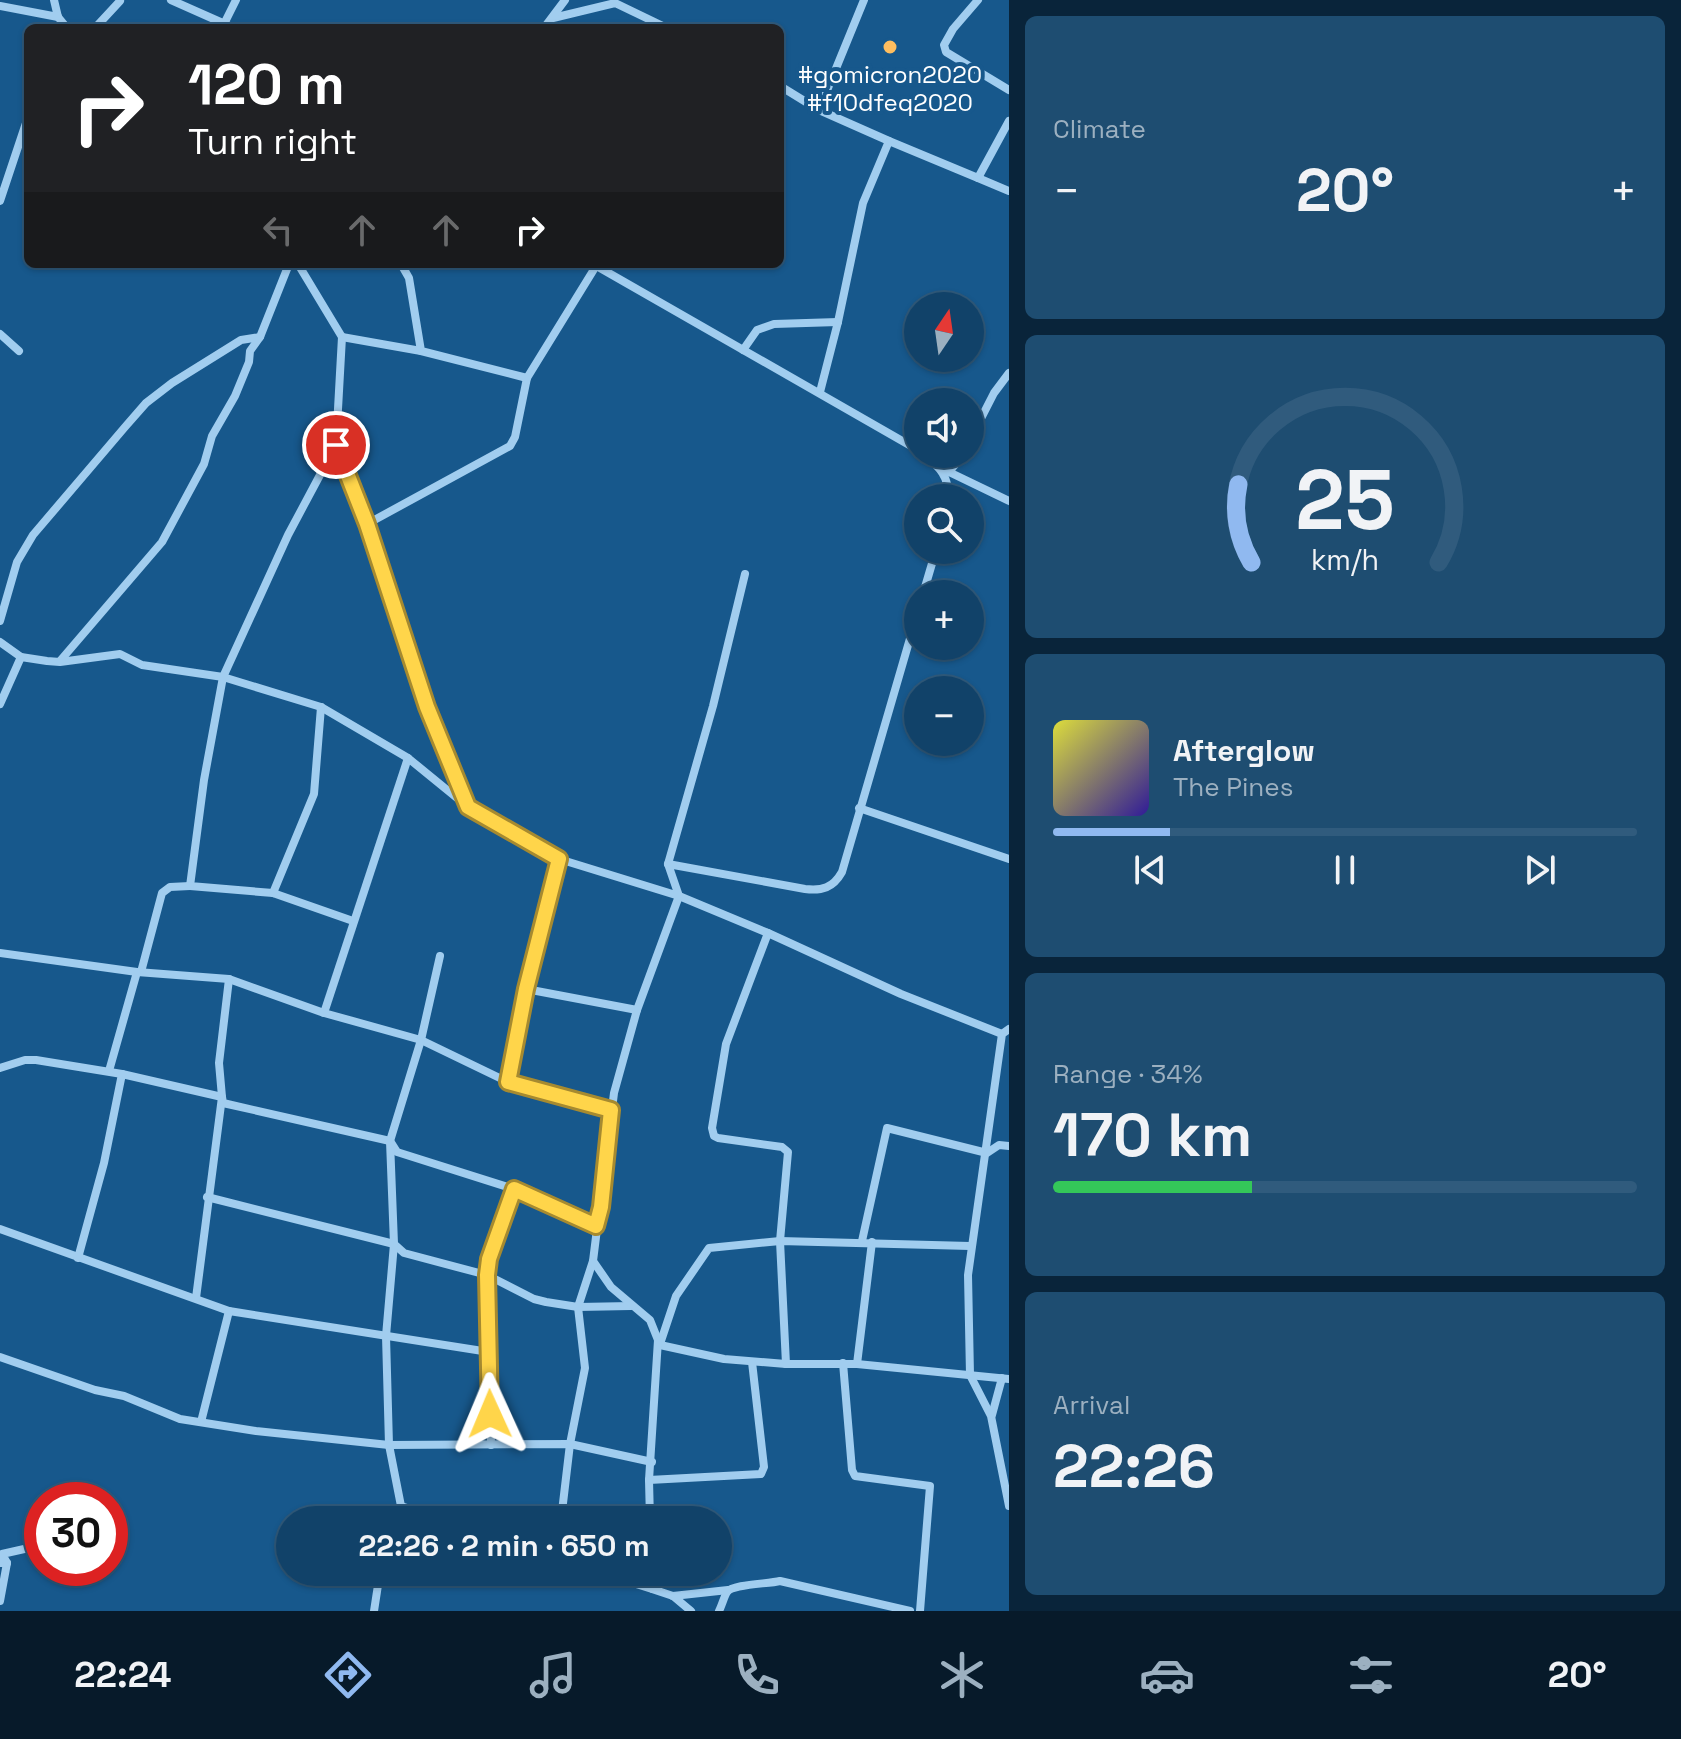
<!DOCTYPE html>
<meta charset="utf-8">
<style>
:root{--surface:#114269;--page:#1e4d71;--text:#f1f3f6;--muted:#9cb0c0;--line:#305b7d;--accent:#90b9f0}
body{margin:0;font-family:"Space Grotesk",sans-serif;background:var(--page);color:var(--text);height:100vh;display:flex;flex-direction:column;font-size:30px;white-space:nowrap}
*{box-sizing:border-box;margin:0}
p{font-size:26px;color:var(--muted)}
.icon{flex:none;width:44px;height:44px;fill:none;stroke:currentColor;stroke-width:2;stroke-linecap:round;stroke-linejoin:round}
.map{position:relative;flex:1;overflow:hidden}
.side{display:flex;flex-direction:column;gap:16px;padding:16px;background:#09243a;width:672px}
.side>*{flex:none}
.hud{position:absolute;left:24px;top:24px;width:760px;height:244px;border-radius:12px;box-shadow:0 2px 6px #0004,0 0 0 2px var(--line);background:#202124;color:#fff;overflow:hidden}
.needle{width:52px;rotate:13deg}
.controls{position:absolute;left:904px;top:292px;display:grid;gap:16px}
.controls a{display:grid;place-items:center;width:80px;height:80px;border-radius:50%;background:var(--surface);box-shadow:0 2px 6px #0004,0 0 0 2px var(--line);font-size:40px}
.speed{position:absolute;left:24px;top:1482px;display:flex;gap:16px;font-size:40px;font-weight:700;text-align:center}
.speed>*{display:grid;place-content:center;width:104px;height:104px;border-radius:50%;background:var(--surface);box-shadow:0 2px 6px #0004,0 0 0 2px var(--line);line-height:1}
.speed .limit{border:12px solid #d22;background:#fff;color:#111}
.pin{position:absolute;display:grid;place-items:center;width:68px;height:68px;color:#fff;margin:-34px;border:4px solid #fff;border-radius:50%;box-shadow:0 2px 8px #0007}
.me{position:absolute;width:88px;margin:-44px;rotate:359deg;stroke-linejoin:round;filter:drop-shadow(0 0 6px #0008)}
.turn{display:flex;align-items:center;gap:28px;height:168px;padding:0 32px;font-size:36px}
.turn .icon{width:104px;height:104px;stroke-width:2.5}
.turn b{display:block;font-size:56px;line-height:68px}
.lanes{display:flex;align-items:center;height:76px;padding:0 32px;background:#0003;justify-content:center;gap:40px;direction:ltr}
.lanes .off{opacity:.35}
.big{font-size:60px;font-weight:700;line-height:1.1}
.side .tile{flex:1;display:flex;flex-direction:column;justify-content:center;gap:12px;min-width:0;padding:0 28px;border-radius:12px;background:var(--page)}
.side .dial{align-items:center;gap:0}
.dial svg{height:208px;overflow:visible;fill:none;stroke:var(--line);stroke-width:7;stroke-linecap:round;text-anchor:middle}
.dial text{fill:var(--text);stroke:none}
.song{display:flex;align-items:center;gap:24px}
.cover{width:96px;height:96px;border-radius:12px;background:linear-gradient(135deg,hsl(60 70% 55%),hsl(250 70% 35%))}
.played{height:8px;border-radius:4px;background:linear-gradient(90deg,var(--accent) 20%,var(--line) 20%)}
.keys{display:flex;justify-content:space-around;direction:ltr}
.heat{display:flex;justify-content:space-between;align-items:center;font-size:44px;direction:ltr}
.charge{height:12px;border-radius:6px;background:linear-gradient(90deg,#34c759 34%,var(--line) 0)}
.trip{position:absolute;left:276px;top:1506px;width:456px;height:80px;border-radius:40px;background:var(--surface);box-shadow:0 2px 6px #0004,0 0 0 2px var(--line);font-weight:700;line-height:80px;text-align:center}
.tabs{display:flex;height:128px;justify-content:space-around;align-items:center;background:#071a2a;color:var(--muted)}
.tabs .icon{width:56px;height:56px}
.tabs .on{color:var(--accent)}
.tabs b{font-size:36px;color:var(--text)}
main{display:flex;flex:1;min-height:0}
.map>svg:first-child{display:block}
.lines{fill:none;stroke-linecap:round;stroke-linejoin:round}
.minor{stroke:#a1cdef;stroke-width:8}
.route-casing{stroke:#a68a30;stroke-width:20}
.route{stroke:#ffd54a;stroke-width:14}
.poi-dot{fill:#ffbe5f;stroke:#17588c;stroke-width:3}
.labels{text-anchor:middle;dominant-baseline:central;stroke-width:8;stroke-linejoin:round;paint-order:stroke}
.poi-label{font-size:24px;fill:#fff;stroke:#17588c}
</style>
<main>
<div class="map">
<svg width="1009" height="1611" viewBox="0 0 1009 1611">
<rect width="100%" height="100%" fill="#17588c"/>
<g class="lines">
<g class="minor">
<path d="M54 0 58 17 67 28"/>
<path d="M171 0 234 28"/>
<path d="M978 0 953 29 944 45 946 52 1009 90"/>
<path d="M0 6 58 17"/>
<path d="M553 18 615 3 667 28"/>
<path d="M224 24 236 0"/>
<path d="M95 28 120 1"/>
<path d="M544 28 565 0"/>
<path d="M780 86 819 110 889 141 863 203 838 322 820 392"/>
<path d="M819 110 864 0"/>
<path d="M889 141 978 178 1009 121"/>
<path d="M978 178 1009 191"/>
<path d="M0 201 28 117"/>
<path d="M298 264 342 337 336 445 288 535 223 677 204 780 190 886 273 893 353 921"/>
<path d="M401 264 409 278 421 351 527 378"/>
<path d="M593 264 918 450"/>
<path d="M0 334 19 351"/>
<path d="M342 337 421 351"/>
<path d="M743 350 757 330 774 324 838 322"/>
<path d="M970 440 994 393 1009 373"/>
<path d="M336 445 367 524 427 707 467 805"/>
<path d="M924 454C939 467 950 477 948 498"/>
<path d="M943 472H949L1009 501"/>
<path d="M949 472 964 454"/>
<path d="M367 524 510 446 515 437 527 378 596 266"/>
<path d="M923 594 936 550"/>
<path d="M0 621 17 562 33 535 125 427 146 403 172 383 241 340 260 337 289 264"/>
<path d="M0 642 21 657 47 661 60 662 120 654 142 665 223 677 321 707 408 758 468 807 559 859 679 896 768 933 901 994 1002 1034"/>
<path d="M60 661 162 542 204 464 212 436 235 396 249 362 250 351 260 337"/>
<path d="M0 704 21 657"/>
<path d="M859 808 1009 859"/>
<path d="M668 864 713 706 745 574"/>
<path d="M273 893 314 794 321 707"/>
<path d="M768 933 726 1044 712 1128 714 1136 718 1138 782 1147 788 1152 780 1241 786 1364"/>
<path d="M0 953 137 972 229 979 324 1013 421 1040 508 1082 611 1110"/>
<path d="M141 972 162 893 170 887 190 886"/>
<path d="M526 989 637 1010"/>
<path d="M324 1013 408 758"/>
<path d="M1009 1029 1002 1034 968 1275 970 1375 991 1416 1009 1506"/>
<path d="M0 1068 25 1060H36L122 1074 222 1097 223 1103 390 1141 397 1152 514 1189 596 1226"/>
<path d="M109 1071 137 972"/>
<path d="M508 1082 526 989 559 859"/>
<path d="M207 1197 394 1244 404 1253 487 1275 534 1299 546 1302 578 1307 631 1306"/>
<path d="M0 1229 229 1311 489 1352"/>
<path d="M862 1241 887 1128 987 1153 999 1145 1009 1146"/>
<path d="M78 1258 104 1163 122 1074"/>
<path d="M196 1298 222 1097 219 1063 229 979"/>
<path d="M659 1342 660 1345 724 1359 786 1364H857L1009 1379"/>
<path d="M660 1344 676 1296 709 1248 780 1241 970 1246"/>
<path d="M0 1357 95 1390 124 1396 180 1419 256 1431 389 1445 570 1444 652 1462"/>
<path d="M843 1363 852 1470 855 1476 930 1486 920 1611"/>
<path d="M857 1364 872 1242"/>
<path d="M992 1415 1002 1378"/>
<path d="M201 1422 229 1311"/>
<path d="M491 1445 487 1275 489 1259 514 1189"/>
<path d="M649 1480 761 1474 764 1467 752 1362"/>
<path d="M401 1506 443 1520"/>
<path d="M396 1520 401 1506 389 1445 386 1336 394 1244 390 1141 421 1040 440 956"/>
<path d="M561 1520 570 1444 585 1368 578 1307 593 1261"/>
<path d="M650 1520 649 1480 658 1340 650 1320 611 1287 593 1261 614 1093 637 1010 679 896 668 864 805 889C822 891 833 888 842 872L918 611"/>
<path d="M0 1563H7L2 1554 42 1545"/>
<path d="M598 1572 652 1589"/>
<path d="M651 1572 652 1589 673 1596 691 1611"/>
<path d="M673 1596 728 1590"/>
<path d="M0 1601 7 1563"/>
<path d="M374 1611 380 1572"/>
<path d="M719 1611C722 1605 724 1597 727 1592 733 1584 768 1584 780 1581L910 1611"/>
</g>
</g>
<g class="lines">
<g class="route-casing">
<path id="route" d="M336 445 367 524 427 707 468 807 559 859 526 989 508 1082 611 1110 601 1207 596 1226 514 1189 489 1259 487 1275 490 1414"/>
</g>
<use href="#route" class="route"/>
</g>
<circle class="poi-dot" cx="890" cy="47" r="8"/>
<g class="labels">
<g class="poi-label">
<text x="890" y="74">#gomicron2020<tspan x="890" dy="28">#f10dfeq2020</tspan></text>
</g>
</g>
</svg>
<div class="controls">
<a><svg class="needle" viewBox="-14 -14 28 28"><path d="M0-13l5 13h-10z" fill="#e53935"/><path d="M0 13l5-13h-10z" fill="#9cb0c0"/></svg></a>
<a><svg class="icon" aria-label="sound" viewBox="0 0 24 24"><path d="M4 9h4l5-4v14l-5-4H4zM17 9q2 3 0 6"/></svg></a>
<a><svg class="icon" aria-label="search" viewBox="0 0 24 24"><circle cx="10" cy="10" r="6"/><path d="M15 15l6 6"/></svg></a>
<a>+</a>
<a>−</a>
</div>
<div class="speed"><div class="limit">30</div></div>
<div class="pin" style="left:336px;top:445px;background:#d93025"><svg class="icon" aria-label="arrive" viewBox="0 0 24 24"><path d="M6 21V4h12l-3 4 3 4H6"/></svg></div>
<svg class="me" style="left:490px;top:1414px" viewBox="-20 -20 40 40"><path d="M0-17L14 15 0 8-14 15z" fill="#ffd54a" stroke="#fff" stroke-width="4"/></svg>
<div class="trip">22:26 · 2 min · 650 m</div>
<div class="hud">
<div class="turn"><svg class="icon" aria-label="right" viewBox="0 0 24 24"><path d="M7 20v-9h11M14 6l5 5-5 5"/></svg><div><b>120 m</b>Turn right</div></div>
<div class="lanes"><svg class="icon off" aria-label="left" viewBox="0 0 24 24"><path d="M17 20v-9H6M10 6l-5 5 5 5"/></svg><svg class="icon off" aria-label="ahead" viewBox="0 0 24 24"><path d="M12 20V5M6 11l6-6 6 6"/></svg><svg class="icon off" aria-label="ahead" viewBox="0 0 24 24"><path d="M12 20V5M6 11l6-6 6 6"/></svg><svg class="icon" aria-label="right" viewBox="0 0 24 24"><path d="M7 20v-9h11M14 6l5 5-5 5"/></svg></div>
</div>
</div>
<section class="side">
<div class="tile"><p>Climate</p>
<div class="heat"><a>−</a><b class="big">20°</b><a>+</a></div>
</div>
<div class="tile dial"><svg viewBox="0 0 100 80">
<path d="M14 69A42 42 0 1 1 86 69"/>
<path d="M14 69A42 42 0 0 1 9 39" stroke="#90b9f0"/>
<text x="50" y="56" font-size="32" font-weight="700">25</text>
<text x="50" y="72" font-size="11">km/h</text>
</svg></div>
<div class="tile">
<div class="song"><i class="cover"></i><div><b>Afterglow</b><p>The Pines</p></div></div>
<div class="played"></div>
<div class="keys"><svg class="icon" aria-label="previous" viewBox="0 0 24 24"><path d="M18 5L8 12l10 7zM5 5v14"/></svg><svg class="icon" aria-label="pause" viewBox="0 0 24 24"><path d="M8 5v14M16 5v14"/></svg><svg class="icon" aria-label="next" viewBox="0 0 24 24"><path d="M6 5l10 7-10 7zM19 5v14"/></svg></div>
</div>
<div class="tile"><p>Range · 34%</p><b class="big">170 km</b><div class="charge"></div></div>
<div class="tile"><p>Arrival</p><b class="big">22:26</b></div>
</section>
</main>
<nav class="tabs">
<b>22:24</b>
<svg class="icon on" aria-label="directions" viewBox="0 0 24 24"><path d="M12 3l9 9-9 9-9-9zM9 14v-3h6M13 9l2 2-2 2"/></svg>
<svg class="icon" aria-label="music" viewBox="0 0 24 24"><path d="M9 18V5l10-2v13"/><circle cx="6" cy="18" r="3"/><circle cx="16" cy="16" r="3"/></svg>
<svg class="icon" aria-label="phone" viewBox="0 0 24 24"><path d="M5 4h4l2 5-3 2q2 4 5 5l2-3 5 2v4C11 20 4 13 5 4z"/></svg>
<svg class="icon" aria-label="climate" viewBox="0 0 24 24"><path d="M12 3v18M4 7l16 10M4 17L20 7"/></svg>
<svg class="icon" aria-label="car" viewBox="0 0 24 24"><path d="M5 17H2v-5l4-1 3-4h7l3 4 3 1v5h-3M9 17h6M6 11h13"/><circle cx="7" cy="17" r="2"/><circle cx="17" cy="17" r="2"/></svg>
<svg class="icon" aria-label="filters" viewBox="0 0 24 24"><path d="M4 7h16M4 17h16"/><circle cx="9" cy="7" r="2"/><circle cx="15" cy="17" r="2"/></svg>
<b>20°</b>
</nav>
